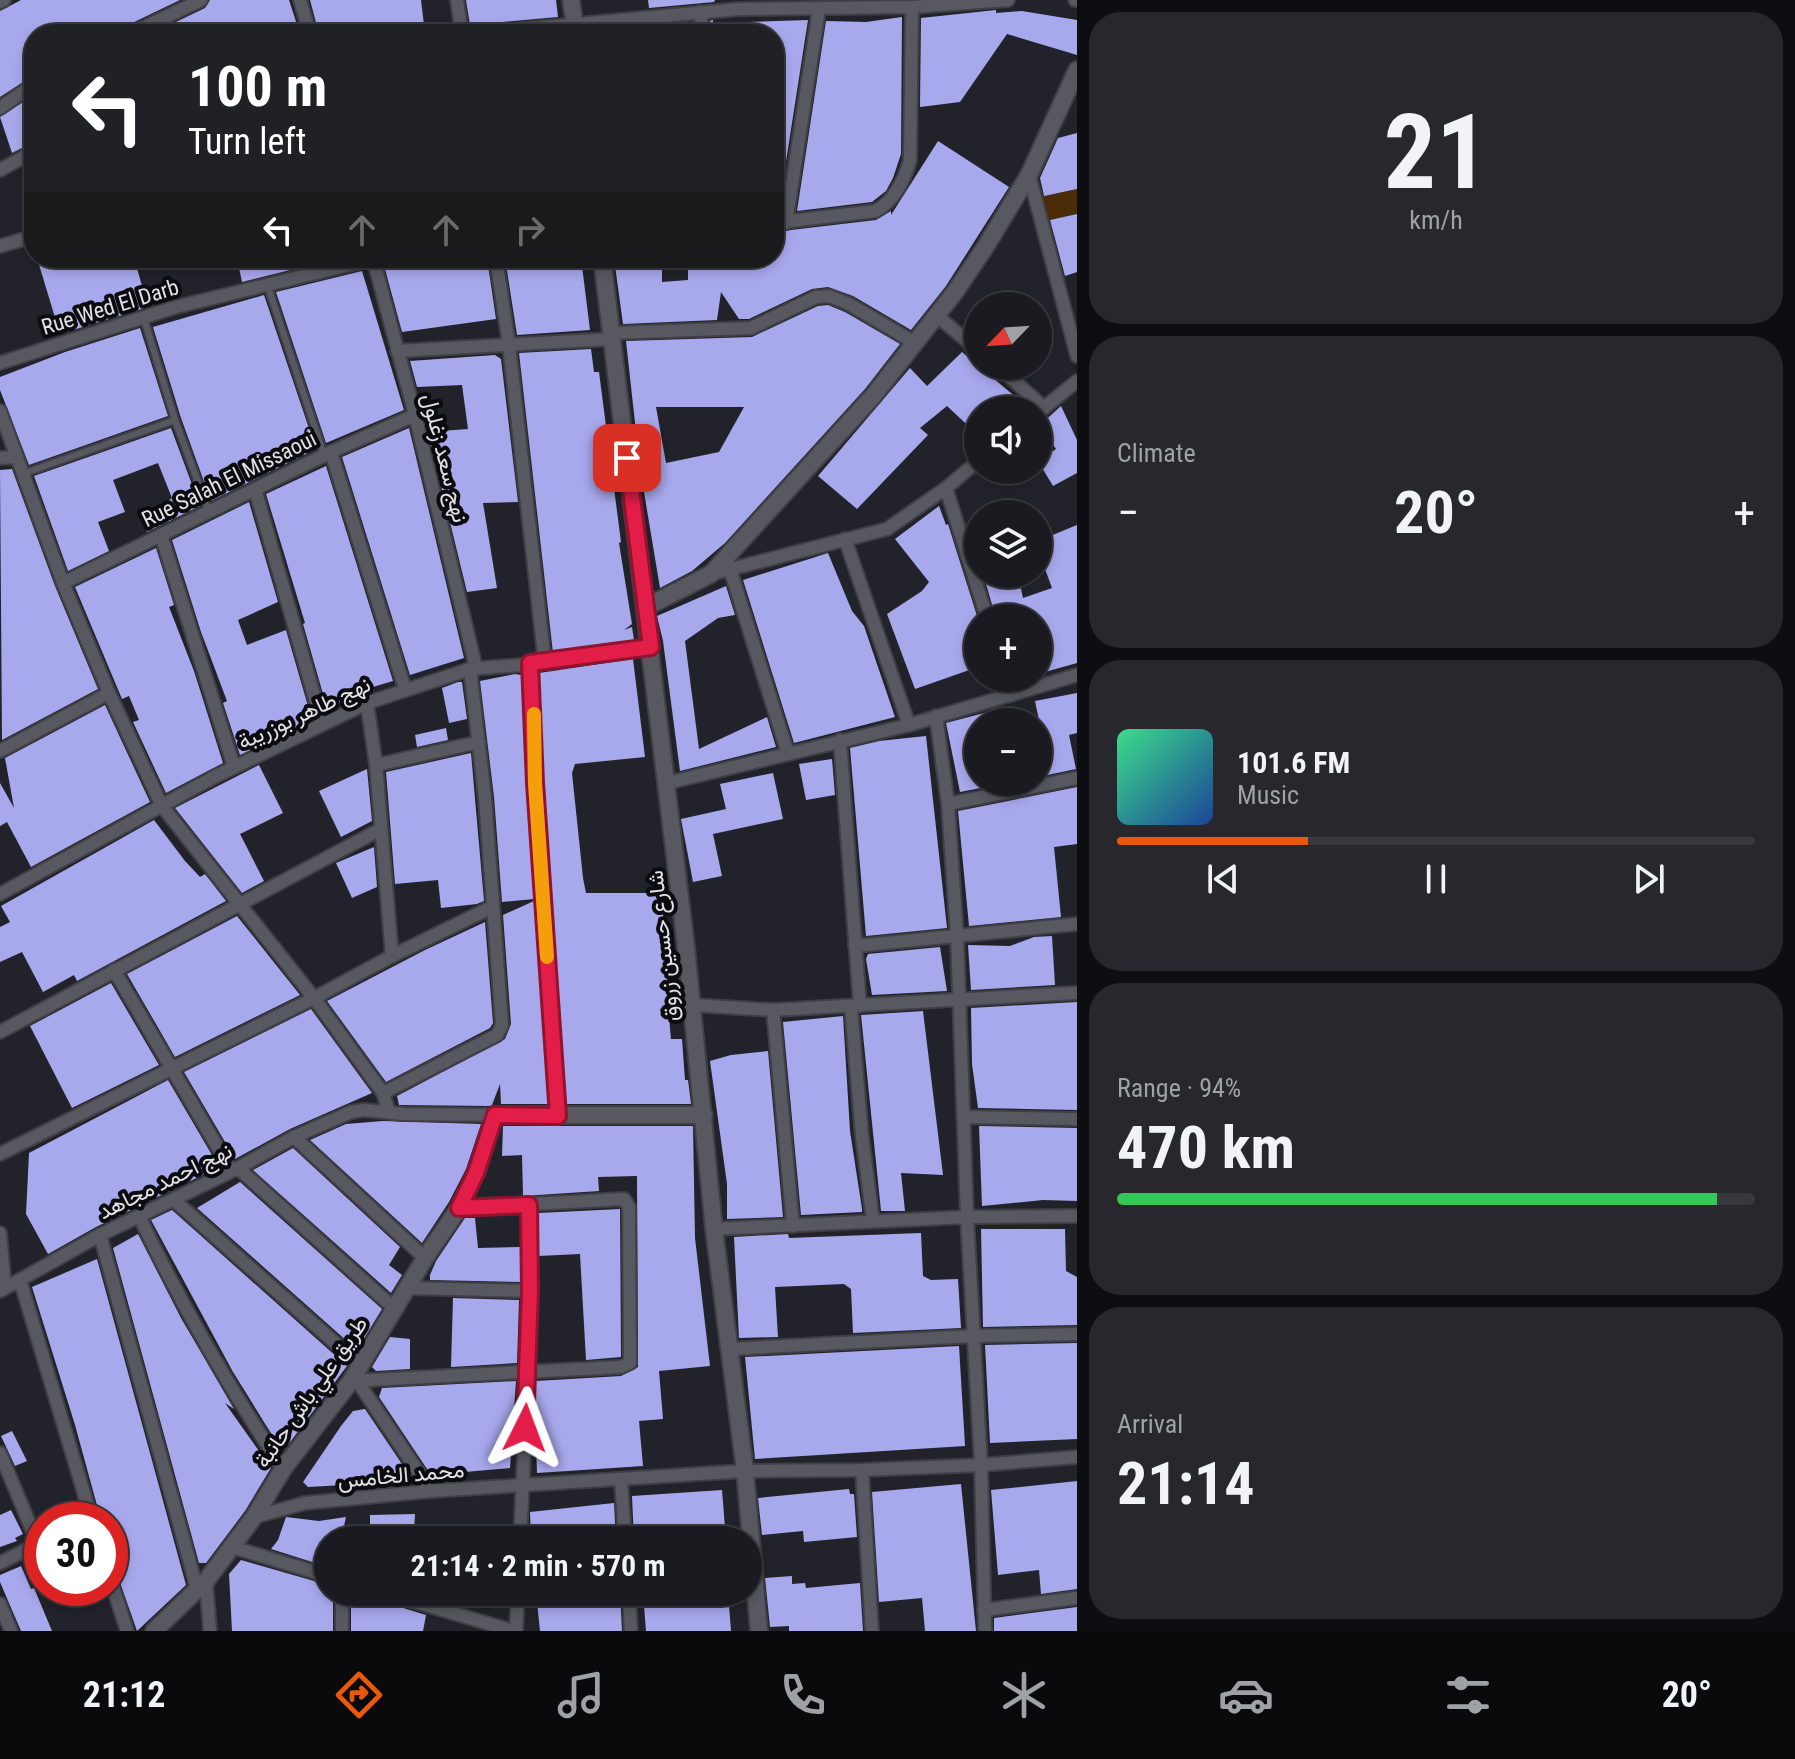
<!DOCTYPE html>
<meta charset="utf-8">
<style>
:root{--surface:#1a1a20;--page:#27272d;--text:#f1f3f6;--muted:#9fa1a5;--line:#38383e;--accent:#ea580c}
body{margin:0;font-family:"Roboto Condensed",Vazirmatn,sans-serif;background:var(--page);color:var(--text);height:100vh;display:flex;flex-direction:column;font-size:30px;white-space:nowrap}
*{box-sizing:border-box;margin:0}
p{font-size:26px;color:var(--muted)}
.icon{flex:none;width:44px;height:44px;fill:none;stroke:currentColor;stroke-width:2;stroke-linecap:round;stroke-linejoin:round}
.map{position:relative;flex:1;overflow:hidden}
.side{display:flex;flex-direction:column;gap:12px;padding:12px;background:#0e0e12;width:718px}
.side>*{flex:none}
.top-card{position:absolute;left:24px;top:24px;width:760px;height:244px;border-radius:32px;box-shadow:0 4px 12px #0003,0 0 0 2px var(--line);background:#202124;color:#fff;overflow:hidden}
.needle{width:52px;rotate:245deg}
.buttons{position:absolute;left:964px;top:292px;display:grid;gap:16px}
.buttons a{display:grid;place-items:center;width:88px;height:88px;border-radius:50%;background:var(--surface);box-shadow:0 4px 12px #0003,0 0 0 2px var(--line);font-size:40px}
.speed{position:absolute;left:24px;top:1502px;display:flex;gap:16px;font-size:40px;font-weight:700;text-align:center}
.speed>*{display:grid;place-content:center;width:104px;height:104px;border-radius:50%;background:var(--surface);box-shadow:0 4px 12px #0003,0 0 0 2px var(--line);line-height:1}
.speed .limit{border:12px solid #d22;background:#fff;color:#111}
.pin{position:absolute;display:grid;place-items:center;width:68px;height:68px;color:#fff;margin:-34px;border-radius:16px;box-shadow:0 4px 12px #0006}
.me{position:absolute;width:88px;margin:-44px;rotate:3deg;stroke-linejoin:round;filter:drop-shadow(0 0 6px #0008)}
.turn{display:flex;align-items:center;gap:28px;height:168px;padding:0 32px;font-size:36px}
.turn .icon{width:104px;height:104px;stroke-width:2.5}
.turn b{display:block;font-size:56px;line-height:68px}
.lanes{display:flex;align-items:center;height:76px;padding:0 32px;background:#0003;justify-content:center;gap:40px;direction:ltr}
.lanes .off{opacity:.35}
.big{font-size:60px;font-weight:700;line-height:1.1}
.side .tile{flex:1;display:flex;flex-direction:column;justify-content:center;gap:12px;min-width:0;padding:0 28px;border-radius:32px;background:var(--page)}
.side .dial{align-items:center;gap:0}
.dial b{font-size:104px;line-height:1}
.song{display:flex;align-items:center;gap:24px}
.cover{width:96px;height:96px;border-radius:12px;background:linear-gradient(135deg,hsl(150 70% 55%),hsl(220 70% 35%))}
.played{height:8px;border-radius:4px;background:linear-gradient(90deg,var(--accent) 30%,var(--line) 30%)}
.keys{display:flex;justify-content:space-around;direction:ltr}
.heat{display:flex;justify-content:space-between;align-items:center;font-size:44px;direction:ltr}
.charge{height:12px;border-radius:6px;background:linear-gradient(90deg,#34c759 94%,var(--line) 0)}
.trip{position:absolute;left:314px;top:1526px;width:448px;height:80px;border-radius:40px;background:var(--surface);box-shadow:0 4px 12px #0003,0 0 0 2px var(--line);font-weight:700;line-height:80px;text-align:center}
.menu{display:flex;height:128px;justify-content:space-around;align-items:center;background:#0a0a0d;color:var(--muted)}
.menu .icon{width:56px;height:56px}
.menu .active{color:var(--accent)}
.menu b{font-size:36px;color:var(--text)}
main{display:flex;flex:1;min-height:0}
.map>svg:first-child{display:block}
.green{fill:#4a2c07}
.building{fill:#a8a8ed;fill-rule:evenodd}
.lines{fill:none;stroke-linecap:round;stroke-linejoin:round}
.lane-casing{stroke:#3f3f45;stroke-width:10}
.street-casing{stroke:#3f3f45;stroke-width:16}
.secondary-casing{stroke:#3f3f45;stroke-width:20}
.lane{stroke:#585860;stroke-width:6}
.street{stroke:#585860;stroke-width:12}
.secondary{stroke:#585860;stroke-width:16}
.route-casing{stroke:#92132f;stroke-width:20}
.route{stroke:#e11d48;stroke-width:14}
.slow{stroke:#f59e0b;stroke-width:14}
.labels{text-anchor:middle;dominant-baseline:central;stroke-width:8;stroke-linejoin:round;paint-order:stroke}
.street-label{font-size:22px;fill:#e1e1e6;stroke:#0c0c10}
</style>
<main>
<div class="map">
<svg width="1077" height="1631" viewBox="0 0 1077 1631">
<rect width="100%" height="100%" fill="#22232a"/>
<path class="green" d="M1077 189V214L1047 220 1042 196Z"/>
<g class="building">
<path d="M21 0H180L126 26 121 34H34V75L0 97V11Z"/>
<path d="M210 0H289L300 34H151L205 8Z"/>
<path d="M310 0H421L425 34H319Z"/>
<path d="M466 0H556L558 17 470 25Z"/>
<path d="M648 0H715L714 2 649 8Z"/>
<path d="M996 10V13L1022 11 1077 20V55L1007 34 960 102 920 107 921 18Z"/>
<path d="M902 17 901 154 893 178 886 191 872 202 797 211 826 21 866 22Z"/>
<path d="M713 20V23L808 20 778 213 774 214V34H712L710 21Z"/>
<path d="M692 22 694 34H651L650 26Z"/>
<path d="M34 95V142L12 153 0 117Z"/>
<path d="M1077 133V189L1044 196 1040 178 1058 138Z"/>
<path d="M938 141 1009 187 946 286 911 330 853 296 828 287 812 289 749 319H739L721 292 717 320 623 324 614 258H662V282L688 280V258H774V232L876 220 891 211V215Z"/>
<path d="M1077 214V272L1065 276 1050 220Z"/>
<path d="M37 258H134L148 307 60 334Z"/>
<path d="M237 258H339L242 282Z"/>
<path d="M382 258H487L496 319 402 332Z"/>
<path d="M505 258H581L590 330 517 335Z"/>
<path d="M362 271 404 410 326 443 276 292Z"/>
<path d="M264 295 316 449 211 501 181 418 152 324 153 327Z"/>
<path d="M828 305 845 312 900 344 865 389 725 543 692 571 660 588 640 468 626 341 752 337 818 306ZM656 407H744L719 452 666 463Z"/>
<path d="M140 328 168 416 29 465 0 390V377L65 352Z"/>
<path d="M591 349 594 372H599L621 542 619 543 632 624 624 630 632 627 634 640 553 653 519 353Z"/>
<path d="M962 352 1031 410H978V435L947 406 920 428 928 435 857 509 818 476 910 368 927 386Z"/>
<path d="M495 355 501 359 518 502 483 503 497 588 467 592 428 432 468 429 462 385 417 387 410 361Z"/>
<path d="M1061 406 1077 440V473L1053 486 1038 461 1056 449 1040 425Z"/>
<path d="M171 428 200 506 147 532 140 513 164 504 172 498 158 463 113 480 125 512 98 522 109 551 68 571 34 476Z"/>
<path d="M409 428 464 658 410 675 342 457Z"/>
<path d="M326 466 393 681 373 687 374 691 327 708 303 624 305 623 266 494Z"/>
<path d="M12 469 55 586 98 689 2 740 0 470Z"/>
<path d="M249 502 278 602 238 620 247 645 286 630 312 720 240 755 223 703 227 701 201 632 172 540Z"/>
<path d="M939 506 946 525 948 524 978 619V667L915 689 887 614 922 591 929 582 895 539Z"/>
<path d="M1077 525V663L1038 674V618H996L983 574H1018L1023 598 1052 588 1038 550V541Z"/>
<path d="M156 548 174 605 169 607 194 671 223 763 166 793 133 722 139 720 129 696 122 699 75 587Z"/>
<path d="M828 553 852 611 864 626 895 717 794 743 743 580Z"/>
<path d="M726 586 735 615 718 618 685 641 699 749 767 717 776 747 680 771 663 641 657 616Z"/>
<path d="M633 659 645 757 575 764 572 773 583 878 586 893H662L670 1029 671 1039H682L685 1080H688L691 1104H566L544 782 539 673Z"/>
<path d="M515 674 521 675 534 899 502 902 494 797 480 681Z"/>
<path d="M458 682H462L467 719 449 723 442 688Z"/>
<path d="M1077 693V733L1069 735 1076 769 1038 777V741L1043 740 1035 701Z"/>
<path d="M105 705 150 802 31 867 7 822 0 826V783L14 808 5 758Z"/>
<path d="M1003 708 1006 722H978V782H1012L960 792 946 723Z"/>
<path d="M446 728 448 740 417 747 415 735Z"/>
<path d="M926 736 947 928 866 936 850 748 879 741Z"/>
<path d="M471 753 484 901 477 904 441 908 438 880 395 884 386 772Z"/>
<path d="M832 759 835 795 806 800 799 764Z"/>
<path d="M259 765 283 813 240 834 264 881 242 893 175 808Z"/>
<path d="M367 769 372 821 341 837 319 791Z"/>
<path d="M773 773 783 819 713 834 722 876 693 882 681 819 726 809 720 784Z"/>
<path d="M1077 787V844L1054 847 1061 917 969 926 958 811Z"/>
<path d="M154 820 185 861 200 877 205 874 226 901 77 981 74 975 43 992 22 952 0 962V927L10 922 1 906Z"/>
<path d="M374 847 377 887 352 898 336 863Z"/>
<path d="M534 901 548 1104H501L500 1084 492 1105 489 1106 399 1105 397 1096 505 1039 511 1024 503 915Z"/>
<path d="M237 916 300 995 175 1057 127 974Z"/>
<path d="M485 922 493 1023 490 1028 386 1082 327 1001 425 950Z"/>
<path d="M1052 936 1055 985 971 990 968 945 1010 946 1034 937Z"/>
<path d="M940 947 947 991 872 995 866 959 868 954Z"/>
<path d="M111 983 159 1065 72 1108 30 1026Z"/>
<path d="M1077 1002V1110L978 1108 972 1064 971 1008Z"/>
<path d="M311 1009 372 1093 290 1129 235 1159 184 1072Z"/>
<path d="M923 1011 943 1175 901 1173 905 1211H881L861 1015Z"/>
<path d="M843 1016 850 1131 862 1209V1212L801 1215 783 1022Z"/>
<path d="M768 1051 783 1217 727 1219V1184L710 1061 731 1055Z"/>
<path d="M168 1080 219 1167 96 1227 48 1254 26 1214 29 1153Z"/>
<path d="M383 1121 481 1124 466 1169 449 1202 422 1243 310 1140 346 1124Z"/>
<path d="M503 1126H693L695 1238 710 1366 659 1371 663 1419 639 1421 643 1466 537 1473 535 1411 536 1381 621 1376 638 1367 637 1176 598 1177 599 1191 523 1196 522 1155 502 1156Z"/>
<path d="M979 1126 1077 1128V1201L1043 1200 982 1206Z"/>
<path d="M293 1148 400 1247 389 1265 402 1275 391 1293 253 1170Z"/>
<path d="M240 1182 382 1309 357 1350 197 1208Z"/>
<path d="M620 1209 621 1357 586 1360 580 1254 538 1256V1213Z"/>
<path d="M172 1210 347 1366 285 1449 277 1443 233 1372 151 1220Z"/>
<path d="M465 1218H475L478 1248 520 1247V1282L430 1280V1275L436 1261Z"/>
<path d="M981 1229H1065L1066 1271 1077 1277V1325L983 1327Z"/>
<path d="M921 1233 923 1276 931 1280 958 1279 961 1328 853 1333 851 1289 844 1284 775 1287 778 1337 739 1338 734 1237 788 1234 789 1238Z"/>
<path d="M138 1234 181 1318 234 1409 225 1403 271 1468 245 1511 206 1563H199L113 1248Z"/>
<path d="M97 1259 186 1585 137 1631 110 1554V1520H101L75 1425 32 1287Z"/>
<path d="M453 1298 519 1300 517 1363 451 1367Z"/>
<path d="M390 1337 410 1339V1369L376 1371 372 1367Z"/>
<path d="M1077 1343V1439L990 1443 985 1345Z"/>
<path d="M959 1346 965 1446 755 1459 745 1357Z"/>
<path d="M516 1381 510 1468 431 1475 379 1397 382 1388Z"/>
<path d="M365 1409 406 1470 399 1482 308 1487 303 1482 341 1426 353 1411Z"/>
<path d="M12 1431 27 1461 15 1466 1 1436Z"/>
<path d="M1077 1481V1589L1041 1594 1039 1570 998 1575 991 1490Z"/>
<path d="M961 1484 976 1631H925L922 1598 879 1602 872 1492Z"/>
<path d="M849 1489 850 1494H854L857 1537 804 1542 803 1531 762 1535 758 1498Z"/>
<path d="M722 1490 726 1540H634L632 1496Z"/>
<path d="M614 1503 616 1540H531L530 1512Z"/>
<path d="M11 1510 23 1534 15 1538 17 1541 0 1547V1515Z"/>
<path d="M415 1514 414 1533 370 1535V1515Z"/>
<path d="M286 1517 319 1521 346 1517 341 1540H328V1567L271 1549 278 1540Z"/>
<path d="M241 1560 328 1585V1592H333V1631H232L229 1574Z"/>
<path d="M21 1566 31 1589 34 1588 52 1631H21L0 1582V1575Z"/>
<path d="M792 1576V1584L805 1583 806 1588 860 1583 863 1631H789V1626L770 1627 765 1578Z"/>
<path d="M351 1592 426 1615 423 1631H351Z"/>
<path d="M536 1592H620L622 1631H540Z"/>
<path d="M638 1592H728L731 1631H646L644 1606H639Z"/>
<path d="M1077 1607V1631H994V1618Z"/>
</g>
<g class="lines">
<g class="lane-casing">
<g id="lane">
<path d="M267 284 324 455"/>
<path d="M144 319 175 420 209 512"/>
<path d="M22 474 175 420"/>
</g>
</g>
<g class="street-casing">
<g id="street">
<path d="M300 0 310 34"/>
<path d="M457 0 462 34"/>
<path d="M1075 0H1077"/>
<path d="M0 2 4 0"/>
<path d="M700 12 703 34"/>
<path d="M130 34 201 0"/>
<path d="M470 34 739 9 912 7 1008 0"/>
<path d="M0 108 34 84"/>
<path d="M0 170 34 151"/>
<path d="M1029 175 1077 356"/>
<path d="M774 223 875 211C893 203 905 179 910 160L912 7"/>
<path d="M786 223 819 9"/>
<path d="M0 246 34 236"/>
<path d="M373 258 415 415 476 668"/>
<path d="M496 258 509 345 545 663"/>
<path d="M937 316 978 350"/>
<path d="M611 333 751 328 816 297 829 296 849 304 915 343"/>
<path d="M397 351 611 339"/>
<path d="M0 363 176 307 373 259"/>
<path d="M998 366 1044 408"/>
<path d="M0 411 63 583 109 693 162 806 314 998 383 1093 389 1112"/>
<path d="M1040 411 1077 381"/>
<path d="M331 452 405 689"/>
<path d="M0 458 17 457"/>
<path d="M946 488 987 618"/>
<path d="M255 489 322 723"/>
<path d="M161 535 234 767"/>
<path d="M845 539 909 725"/>
<path d="M730 569 788 754"/>
<path d="M711 574 887 529 946 488 978 461"/>
<path d="M63 583 331 452 415 415"/>
<path d="M530 663 535 783 558 1116"/>
<path d="M1006 678 1011 695"/>
<path d="M367 703 376 765 392 956"/>
<path d="M936 716 948 804 957 936 967 1217 981 1465 985 1631"/>
<path d="M840 740 860 1006"/>
<path d="M0 751 109 693"/>
<path d="M376 765 479 742"/>
<path d="M667 783 909 725 1077 675"/>
<path d="M948 804 1077 778"/>
<path d="M0 894 216 776 367 703 470 669 545 663 651 647"/>
<path d="M855 946 1077 924"/>
<path d="M114 970 231 1170"/>
<path d="M692 1005 773 1010"/>
<path d="M851 1007 862 1136 873 1221"/>
<path d="M0 1032 381 829"/>
<path d="M383 1093 497 1035 502 1025 485 798 470 669"/>
<path d="M965 1117 1077 1119"/>
<path d="M294 1137 425 1258"/>
<path d="M0 1154 314 998 392 956 492 907"/>
<path d="M238 1168 395 1309"/>
<path d="M174 1200 360 1365"/>
<path d="M139 1216C181 1304 229 1388 283 1469"/>
<path d="M793 1226 773 1010 1075 993"/>
<path d="M714 1229 967 1217 1077 1216"/>
<path d="M0 1233 5 1288"/>
<path d="M100 1235 197 1589"/>
<path d="M20 1280 92 1520"/>
<path d="M409 1288 530 1291"/>
<path d="M0 1291 100 1235 238 1168 294 1137 351 1112 364 1110 403 1114 495 1115"/>
<path d="M730 1349 973 1336 1077 1334"/>
<path d="M351 1381 621 1367 630 1363 629 1207 624 1199 459 1208"/>
<path d="M358 1382 431 1491"/>
<path d="M0 1453 36 1539V1545L0 1563"/>
<path d="M862 1470 872 1631"/>
<path d="M621 1479 625 1540"/>
<path d="M254 1517 305 1503 431 1491 745 1471 862 1470 981 1465 1077 1457"/>
<path d="M520 1540 528 1370 529 1205"/>
<path d="M232 1547 328 1576"/>
<path d="M110 1578 127 1631"/>
<path d="M206 1581 210 1631"/>
<path d="M342 1592V1631"/>
<path d="M382 1592 513 1631"/>
<path d="M629 1592 631 1631"/>
<path d="M0 1604 11 1631"/>
<path d="M984 1610 1077 1598"/>
<path d="M516 1631 518 1592"/>
</g>
</g>
<g class="secondary-casing">
<g id="secondary">
<path d="M571 0 576 34"/>
<path d="M602 258 686 947 714 1229 745 1471 759 1631"/>
<path d="M646 607 711 574 873 396 955 292 986 246 1029 175 1077 70"/>
<path d="M154 1631 206 1581 254 1517 283 1469 351 1381 425 1258 459 1208 476 1173 495 1115H704"/>
</g>
</g>
<use href="#lane" class="lane"/>
<use href="#street" class="street"/>
<use href="#secondary" class="secondary"/>
</g>
<g class="lines">
<g class="route-casing">
<path id="route" d="M525 1428 530 1291 529 1205 459 1208 476 1173 495 1115 558 1116 535 783 530 663 651 647 627 458"/>
</g>
<use href="#route" class="route"/>
<path class="slow" d="M534 714 535 783 547 957"/>
</g>
<g class="labels">
<g class="street-label">
<text transform="translate(110 307) rotate(-17)">Rue Wed El Darb</text>
<text transform="translate(445 458) rotate(76)">نهج سعد زغلول</text>
<text transform="translate(229 479) rotate(-26)">Rue Salah El Missaoui</text>
<text transform="translate(304 713) rotate(-25)">نهج طاهر بوزريبة</text>
<text transform="translate(663 946) rotate(-96)">شارع حسين زروق</text>
<text transform="translate(165 1181) rotate(-26)">نهج احمد مجاهد</text>
<text transform="translate(311 1392) rotate(-55)">طريق علي باش حانبة</text>
<text transform="translate(401 1475) rotate(-5)">محمد الخامس</text>
</g>
</g>
</svg>
<div class="buttons">
<a><svg class="needle" viewBox="-14 -14 28 28"><path d="M0-13l5 13h-10z" fill="#e53935"/><path d="M0 13l5-13h-10z" fill="#9fa1a5"/></svg></a>
<a><svg class="icon" aria-label="sound" viewBox="0 0 24 24"><path d="M4 9h4l5-4v14l-5-4H4zM17 9q2 3 0 6"/></svg></a>
<a><svg class="icon" aria-label="layers" viewBox="0 0 24 24"><path d="M12 4l9 5-9 5-9-5zM3 14l9 5 9-5"/></svg></a>
<a>+</a>
<a>−</a>
</div>
<div class="speed"><div class="limit">30</div></div>
<div class="pin" style="left:627px;top:458px;background:#d93025"><svg class="icon" aria-label="arrive" viewBox="0 0 24 24"><path d="M6 21V4h12l-3 4 3 4H6"/></svg></div>
<svg class="me" style="left:525px;top:1428px" viewBox="-20 -20 40 40"><path d="M0-17L14 15 0 8-14 15z" fill="#e11d48" stroke="#fff" stroke-width="4"/></svg>
<div class="trip">21:14 · 2 min · 570 m</div>
<div class="top-card">
<div class="turn"><svg class="icon" aria-label="left" viewBox="0 0 24 24"><path d="M17 20v-9H6M10 6l-5 5 5 5"/></svg><div><b>100 m</b>Turn left</div></div>
<div class="lanes"><svg class="icon" aria-label="left" viewBox="0 0 24 24"><path d="M17 20v-9H6M10 6l-5 5 5 5"/></svg><svg class="icon off" aria-label="ahead" viewBox="0 0 24 24"><path d="M12 20V5M6 11l6-6 6 6"/></svg><svg class="icon off" aria-label="ahead" viewBox="0 0 24 24"><path d="M12 20V5M6 11l6-6 6 6"/></svg><svg class="icon off" aria-label="right" viewBox="0 0 24 24"><path d="M7 20v-9h11M14 6l5 5-5 5"/></svg></div>
</div>
</div>
<section class="side">
<div class="tile dial"><b>21</b><p>km/h</p></div>
<div class="tile"><p>Climate</p>
<div class="heat"><a>−</a><b class="big">20°</b><a>+</a></div>
</div>
<div class="tile">
<div class="song"><i class="cover"></i><div><b>101.6 FM</b><p>Music</p></div></div>
<div class="played"></div>
<div class="keys"><svg class="icon" aria-label="previous" viewBox="0 0 24 24"><path d="M18 5L8 12l10 7zM5 5v14"/></svg><svg class="icon" aria-label="pause" viewBox="0 0 24 24"><path d="M8 5v14M16 5v14"/></svg><svg class="icon" aria-label="next" viewBox="0 0 24 24"><path d="M6 5l10 7-10 7zM19 5v14"/></svg></div>
</div>
<div class="tile"><p>Range · 94%</p><b class="big">470 km</b><div class="charge"></div></div>
<div class="tile"><p>Arrival</p><b class="big">21:14</b></div>
</section>
</main>
<nav class="menu">
<b>21:12</b>
<svg class="icon active" aria-label="directions" viewBox="0 0 24 24"><path d="M12 3l9 9-9 9-9-9zM9 14v-3h6M13 9l2 2-2 2"/></svg>
<svg class="icon" aria-label="music" viewBox="0 0 24 24"><path d="M9 18V5l10-2v13"/><circle cx="6" cy="18" r="3"/><circle cx="16" cy="16" r="3"/></svg>
<svg class="icon" aria-label="phone" viewBox="0 0 24 24"><path d="M5 4h4l2 5-3 2q2 4 5 5l2-3 5 2v4C11 20 4 13 5 4z"/></svg>
<svg class="icon" aria-label="climate" viewBox="0 0 24 24"><path d="M12 3v18M4 7l16 10M4 17L20 7"/></svg>
<svg class="icon" aria-label="car" viewBox="0 0 24 24"><path d="M5 17H2v-5l4-1 3-4h7l3 4 3 1v5h-3M9 17h6M6 11h13"/><circle cx="7" cy="17" r="2"/><circle cx="17" cy="17" r="2"/></svg>
<svg class="icon" aria-label="filters" viewBox="0 0 24 24"><path d="M4 7h16M4 17h16"/><circle cx="9" cy="7" r="2"/><circle cx="15" cy="17" r="2"/></svg>
<b>20°</b>
</nav>
